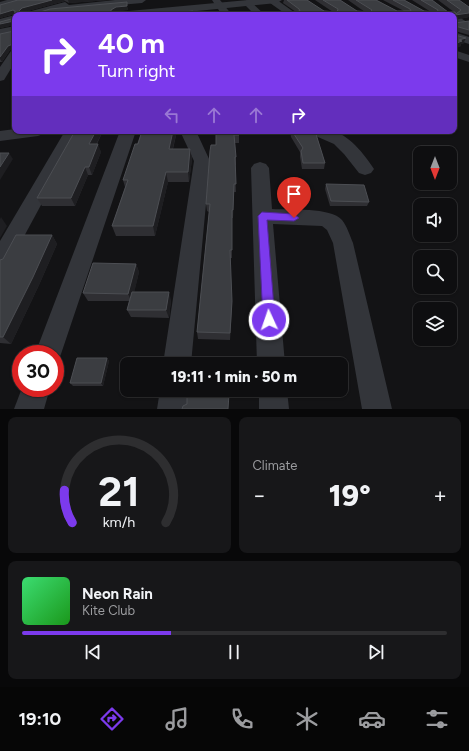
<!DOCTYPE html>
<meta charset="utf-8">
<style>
:root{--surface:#0e0e10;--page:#171719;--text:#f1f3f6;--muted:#9b9c9f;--line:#2e2e30;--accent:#7c3aed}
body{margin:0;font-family:Figtree,sans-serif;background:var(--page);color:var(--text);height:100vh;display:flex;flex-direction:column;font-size:15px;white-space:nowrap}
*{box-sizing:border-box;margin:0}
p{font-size:13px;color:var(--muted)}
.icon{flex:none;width:22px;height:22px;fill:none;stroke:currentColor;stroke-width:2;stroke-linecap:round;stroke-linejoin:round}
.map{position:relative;height:409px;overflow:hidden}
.side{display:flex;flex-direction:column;gap:8px;padding:8px;background:#080809;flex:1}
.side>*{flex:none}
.banner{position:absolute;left:12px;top:12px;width:445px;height:122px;border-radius:8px;box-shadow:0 1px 3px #0004,0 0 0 1px var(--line);background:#7c3aed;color:#fff;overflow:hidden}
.needle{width:26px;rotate:180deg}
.controls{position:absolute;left:413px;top:146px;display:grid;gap:8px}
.controls a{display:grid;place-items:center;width:44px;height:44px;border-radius:8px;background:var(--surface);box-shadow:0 1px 3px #0004,0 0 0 1px var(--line);font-size:20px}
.speed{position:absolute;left:12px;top:345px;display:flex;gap:8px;font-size:20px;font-weight:700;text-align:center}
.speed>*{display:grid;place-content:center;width:52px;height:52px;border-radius:50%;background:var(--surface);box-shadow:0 1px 3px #0004,0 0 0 1px var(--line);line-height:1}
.speed .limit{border:6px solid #d22;background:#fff;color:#111}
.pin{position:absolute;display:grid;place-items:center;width:34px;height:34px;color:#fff;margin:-41px -17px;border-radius:50% 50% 50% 0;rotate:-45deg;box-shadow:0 0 4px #0007}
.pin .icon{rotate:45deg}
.me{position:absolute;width:44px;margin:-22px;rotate:357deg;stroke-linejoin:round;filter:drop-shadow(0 0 3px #0008)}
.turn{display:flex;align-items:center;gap:14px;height:84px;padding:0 20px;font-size:18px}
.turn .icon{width:52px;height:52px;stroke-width:2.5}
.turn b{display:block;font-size:28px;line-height:34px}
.lanes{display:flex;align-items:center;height:38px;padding:0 20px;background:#0003;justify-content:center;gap:20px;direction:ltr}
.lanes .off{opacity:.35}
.big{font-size:30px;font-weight:800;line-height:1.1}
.side .tile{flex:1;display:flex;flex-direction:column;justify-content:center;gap:6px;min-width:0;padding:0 14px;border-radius:8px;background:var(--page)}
.side .dial{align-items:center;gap:0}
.dial svg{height:104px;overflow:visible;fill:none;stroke:var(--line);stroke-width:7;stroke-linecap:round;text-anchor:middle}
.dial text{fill:var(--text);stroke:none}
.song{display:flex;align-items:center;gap:12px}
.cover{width:48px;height:48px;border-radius:6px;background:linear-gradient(135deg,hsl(140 70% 55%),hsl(120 70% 35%))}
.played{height:4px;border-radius:2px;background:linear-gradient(90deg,var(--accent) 35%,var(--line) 35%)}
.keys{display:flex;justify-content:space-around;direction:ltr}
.heat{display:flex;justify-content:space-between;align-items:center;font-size:22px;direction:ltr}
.side .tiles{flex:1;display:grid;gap:8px;grid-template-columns:1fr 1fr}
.tile:last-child{grid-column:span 2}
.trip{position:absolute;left:120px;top:357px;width:228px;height:40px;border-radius:8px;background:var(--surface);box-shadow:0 1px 3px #0004,0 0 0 1px var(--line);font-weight:800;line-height:40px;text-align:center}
.dock{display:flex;height:64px;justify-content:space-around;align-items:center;background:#060606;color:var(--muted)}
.dock .icon{width:28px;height:28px}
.dock .active{color:var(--accent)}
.dock b{font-size:18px;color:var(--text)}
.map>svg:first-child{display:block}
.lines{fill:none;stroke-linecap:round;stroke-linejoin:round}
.minor{fill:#33353a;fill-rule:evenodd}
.tertiary{fill:#33353a;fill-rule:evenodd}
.wall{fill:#2f2f33}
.shaded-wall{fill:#1e1e21}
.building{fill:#3b3d41;stroke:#4c4e53}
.route{fill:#7c3aed;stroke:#51269a}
</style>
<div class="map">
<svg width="469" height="409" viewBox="0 0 469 409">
<rect width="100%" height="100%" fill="#131315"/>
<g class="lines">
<g class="minor">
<path d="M7 0H20L19 2 0 8V2Z"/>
<path d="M115 0H146L142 3 51 11 38 15H22L24 13 65 2 69 5Z"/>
<path d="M212 0H220L232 15H222Z"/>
<path d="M247 0 250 1 265 15H255L243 3Z"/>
<path d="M269 0H277L298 15H287L270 3Z"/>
<path d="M174 11 177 12 178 15H164L166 13Z"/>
<path d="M454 14 467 22 465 24H459L454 21V15H451Z"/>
<path d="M15 15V21L0 25V19Z"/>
<path d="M454 32 469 37V44L454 39Z"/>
<path d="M15 50V62L4 80 0 81V67L11 51Z"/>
<path d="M454 50 469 55V62L454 57Z"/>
<path d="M15 129V131H46L43 134 38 136 0 141V131Z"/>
<path d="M65 131H81L8 266 0 269V241Z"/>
<path d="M120 131H136L61 354 57 363 55 364V354H35Z"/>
<path d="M180 131H196L210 161 191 364H163L194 161Z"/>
<path d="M308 131C316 131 324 130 331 131 348 133 365 155 374 169L371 173 365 175 359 173 344 154 334 144 311 134Z"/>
<path d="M260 162 266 164 269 168 272 209C289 210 331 207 342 220 347 226 350 236 353 243L392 409H362L333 243 327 230 322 226 273 224 285 364H257L251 168 254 164Z"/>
<path d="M22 388H50L44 409H14Z"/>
<path d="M160 390H188L187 409H157Z"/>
<path d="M259 390H287L289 409H259Z"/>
</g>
<g class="tertiary">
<path d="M248 0H282L277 3 158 15H113L118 12Z"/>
<path d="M15 26V34L0 37V29Z"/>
</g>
</g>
<g class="wall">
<path d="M18 0H109L69 3 65 1 24 12 22 13H37L127 6 128 10 117 11 114 12 15 15V58V49L10 50 2 62H0V34L14 31V25L0 28 15 18V14L0 18V5Z"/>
<path d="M284 0H307L324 11 333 12 315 0H340L357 11 365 12 348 0H376L397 11H404L383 0H404L424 11 431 12 412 0H432L448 12H454L438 0H459L469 7V17L455 20V23L469 21V35L455 31V35L466 38 463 44H461L460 47 296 12 283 3Z"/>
<path d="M75 131H103L97 144 101 152 92 175H88L75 206H42L37 198Z"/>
<path d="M142 131H177L173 149H190L192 159 189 182H168L155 236H116L112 226 125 187 123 180Z"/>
<path d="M239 131V143H235L236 157V165H235L236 192H234L233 218H232V258H230L232 308 230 340 198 339 197 332 209 212 207 211 206 204 216 145Z"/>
<path d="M290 131H315L325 163 324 169H302L300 157V152L291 137Z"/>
<path d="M326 184 369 202 367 206H330L325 189Z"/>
<path d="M52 235 57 244 39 285 11 344 0 343V260Z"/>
<path d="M136 264 139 272 134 292 171 300 169 318 131 317 127 310 129 301H88L83 293Z"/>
<path d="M107 358 109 361 103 386H73L70 383Z"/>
</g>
<g class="shaded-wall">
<path d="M52 0H64L65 1 24 12 20 15 19 11 22 8Z"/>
<path d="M68 0H109L69 3Z"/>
<path d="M127 6 128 10 117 11 112 14 111 12V10L116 7Z"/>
<path d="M13 10 15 14 0 18V14Z"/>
<path d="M469 13V17L454 20 455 15Z"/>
<path d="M14 21 15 25 0 28V24Z"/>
<path d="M466 38 463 44H461L460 47 454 48V44L459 40Z"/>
<path d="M13 44 15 49 10 50 2 62 0 59V57L8 46Z"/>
<path d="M96 131H103L92 152 89 144Z"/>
<path d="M173 131H177L170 159 169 149Z"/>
<path d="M98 144 101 152 92 175 89 167Z"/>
<path d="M190 149 192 159 189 182 188 172Z"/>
<path d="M9 153 13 159 0 180V167Z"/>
<path d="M85 167 88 175 75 206 71 198Z"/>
<path d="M166 172 168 182 155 236 153 226Z"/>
<path d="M1 217 7 226 0 238V219Z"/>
<path d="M52 235 57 244 39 285 11 344 3 337Z"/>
<path d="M136 264 139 272 132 302 128 294Z"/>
<path d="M169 292 171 300 169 318 166 310Z"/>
<path d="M107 358 109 361 103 386 101 383Z"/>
</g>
<g class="building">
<path d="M18 0H52L22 8 19 11 20 13H37L50 9 127 2V6L116 7 111 10V12L129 13 130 15H15V57V46L13 44 8 46 0 57V34L14 31V21L0 24V22L15 18V11L13 10 0 14V5Z"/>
<path d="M287 0H307L324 11 337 12 338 9 323 0H340L357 11 370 12 372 10 356 0H376L397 11H411L410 9 393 0H404L424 11 437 12 438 10 421 0H432L448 12H455L456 14 461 10 447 0H459L469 7V13L455 15V23L469 21V30L455 26V35L466 38 459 40 462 41 454 44V15H277L300 11 299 9Z"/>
<path d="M193 11 194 15H176V13Z"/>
<path d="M75 131H96L89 144H98L89 167H85L71 198H37Z"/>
<path d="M142 131H173L169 149H190L188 172H166L153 226H112L128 180H123L135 144H138Z"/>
<path d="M216 131H239V135H234L236 157H235L236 184H234L233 210H232V250H230L232 301 230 333 197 332 210 204H206L210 151 211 145H216Z"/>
<path d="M292 131H315L325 163H303L301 151 303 148Z"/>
<path d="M0 153H9L0 167Z"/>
<path d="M326 184 364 185 369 202 331 201Z"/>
<path d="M16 235H52L33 277 3 337H0V260L3 259Z"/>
<path d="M93 263 136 264 128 294 83 293Z"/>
<path d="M132 292H169L166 310H127Z"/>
<path d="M77 358H107L101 383H70Z"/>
<path d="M187 393 229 394 228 409H182L183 406 187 404Z"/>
</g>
<path class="route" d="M262 212 294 214 299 218 294 221 267 220 275 320 273 324 269 325 265 324 263 320 258 216Z"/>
</svg>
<div class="controls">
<a><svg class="needle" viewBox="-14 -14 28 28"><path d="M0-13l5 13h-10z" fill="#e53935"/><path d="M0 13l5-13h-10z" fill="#9b9c9f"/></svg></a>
<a><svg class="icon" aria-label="sound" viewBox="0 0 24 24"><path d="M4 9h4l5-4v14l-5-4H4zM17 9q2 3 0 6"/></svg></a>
<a><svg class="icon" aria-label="search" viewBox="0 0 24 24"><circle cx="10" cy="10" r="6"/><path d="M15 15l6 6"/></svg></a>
<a><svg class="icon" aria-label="layers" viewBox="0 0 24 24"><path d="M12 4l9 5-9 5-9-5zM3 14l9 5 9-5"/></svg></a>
</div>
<div class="speed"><div class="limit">30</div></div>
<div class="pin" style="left:294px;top:218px;background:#d93025"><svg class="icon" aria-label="arrive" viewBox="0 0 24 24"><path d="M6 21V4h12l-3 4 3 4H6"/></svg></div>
<svg class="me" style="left:269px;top:320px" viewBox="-20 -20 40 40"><circle r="17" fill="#7c3aed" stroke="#fff" stroke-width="3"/><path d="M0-11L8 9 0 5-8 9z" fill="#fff"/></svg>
<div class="trip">19:11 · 1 min · 50 m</div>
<div class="banner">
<div class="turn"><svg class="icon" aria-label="right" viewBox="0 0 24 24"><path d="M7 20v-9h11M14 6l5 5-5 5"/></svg><div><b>40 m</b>Turn right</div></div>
<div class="lanes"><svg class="icon off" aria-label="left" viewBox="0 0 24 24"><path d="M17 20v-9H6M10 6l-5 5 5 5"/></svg><svg class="icon off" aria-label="ahead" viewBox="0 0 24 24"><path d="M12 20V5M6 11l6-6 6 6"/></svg><svg class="icon off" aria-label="ahead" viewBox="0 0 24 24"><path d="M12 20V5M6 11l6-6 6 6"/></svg><svg class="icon" aria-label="right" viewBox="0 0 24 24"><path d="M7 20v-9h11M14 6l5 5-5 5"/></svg></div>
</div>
</div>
<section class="side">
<div class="tiles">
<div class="tile dial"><svg viewBox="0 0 100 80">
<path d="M14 69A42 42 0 1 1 86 69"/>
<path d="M14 69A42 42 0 0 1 8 44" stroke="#7c3aed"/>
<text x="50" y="56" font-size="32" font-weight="700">21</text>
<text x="50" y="72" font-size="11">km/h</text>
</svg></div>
<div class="tile"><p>Climate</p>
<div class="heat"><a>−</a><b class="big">19°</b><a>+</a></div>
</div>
<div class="tile">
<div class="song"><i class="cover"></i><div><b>Neon Rain</b><p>Kite Club</p></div></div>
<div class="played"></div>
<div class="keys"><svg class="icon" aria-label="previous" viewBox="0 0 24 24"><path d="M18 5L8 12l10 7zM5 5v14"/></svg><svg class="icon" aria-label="pause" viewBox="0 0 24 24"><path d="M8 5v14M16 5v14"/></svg><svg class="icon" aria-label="next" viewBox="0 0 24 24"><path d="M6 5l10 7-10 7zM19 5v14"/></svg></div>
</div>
</div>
</section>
<nav class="dock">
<b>19:10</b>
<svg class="icon active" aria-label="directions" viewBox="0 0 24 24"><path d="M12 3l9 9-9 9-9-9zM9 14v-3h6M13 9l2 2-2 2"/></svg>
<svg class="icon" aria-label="music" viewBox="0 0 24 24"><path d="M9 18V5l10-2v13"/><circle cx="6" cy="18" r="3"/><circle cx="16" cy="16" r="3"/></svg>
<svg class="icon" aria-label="phone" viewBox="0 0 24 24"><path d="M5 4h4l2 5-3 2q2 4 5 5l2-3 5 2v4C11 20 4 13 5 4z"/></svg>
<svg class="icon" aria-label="climate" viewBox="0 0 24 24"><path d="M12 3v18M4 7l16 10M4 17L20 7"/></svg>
<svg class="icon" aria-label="car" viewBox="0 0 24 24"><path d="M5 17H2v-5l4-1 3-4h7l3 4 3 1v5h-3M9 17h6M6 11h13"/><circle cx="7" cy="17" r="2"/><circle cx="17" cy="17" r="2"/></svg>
<svg class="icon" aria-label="filters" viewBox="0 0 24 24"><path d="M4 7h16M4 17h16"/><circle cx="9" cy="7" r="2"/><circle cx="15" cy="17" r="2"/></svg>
</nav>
